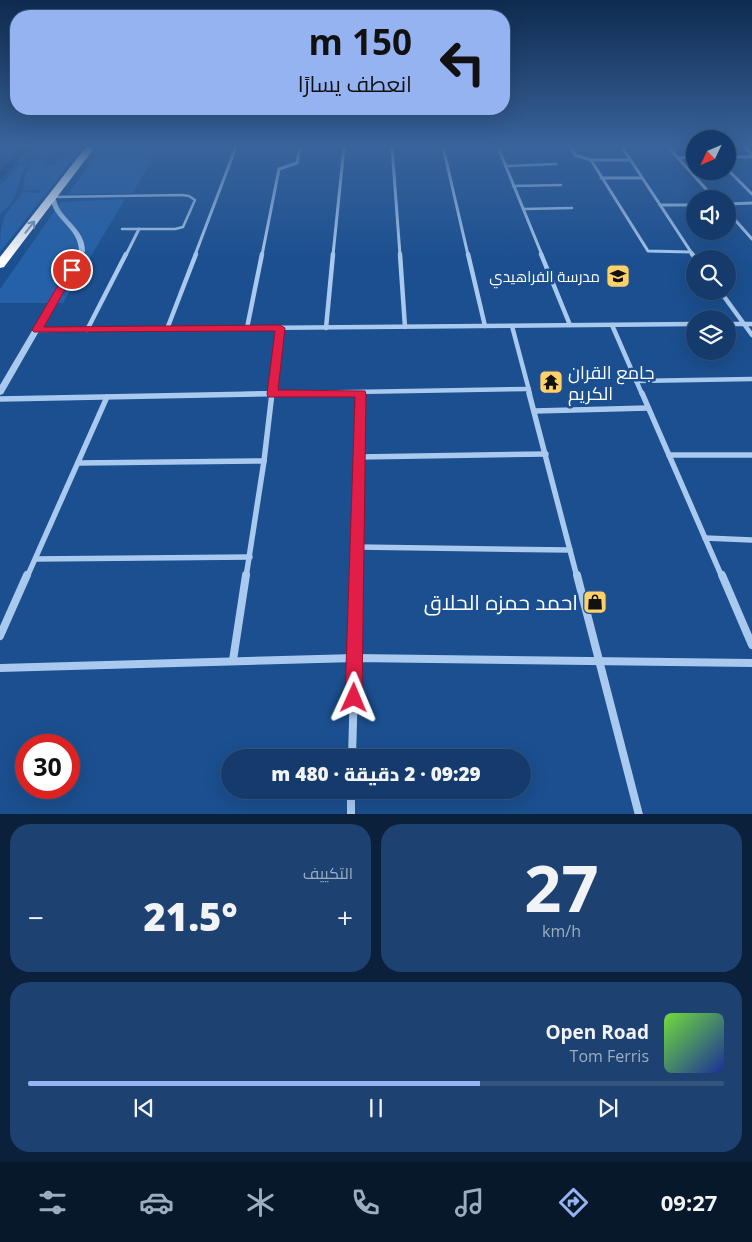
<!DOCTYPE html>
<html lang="ar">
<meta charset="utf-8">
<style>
:root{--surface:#143b6b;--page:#1d4271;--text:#f1f3f6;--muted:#9dadc1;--line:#33557e;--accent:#95b2f1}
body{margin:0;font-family:"Open Sans",Cairo,sans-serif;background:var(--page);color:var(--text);direction:rtl;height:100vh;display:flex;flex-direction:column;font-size:19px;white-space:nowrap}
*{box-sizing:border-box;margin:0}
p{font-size:16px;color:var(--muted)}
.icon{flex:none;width:28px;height:28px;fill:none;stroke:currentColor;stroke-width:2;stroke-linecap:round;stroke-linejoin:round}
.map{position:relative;height:814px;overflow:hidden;direction:ltr}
.side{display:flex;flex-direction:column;gap:10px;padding:10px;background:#0b203b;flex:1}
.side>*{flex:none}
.banner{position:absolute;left:10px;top:10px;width:500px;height:105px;border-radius:20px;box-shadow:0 5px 20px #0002,0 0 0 1px var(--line);direction:rtl;background:#95b2f1;color:#111;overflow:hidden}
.needle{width:32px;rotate:226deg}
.tools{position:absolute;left:686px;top:130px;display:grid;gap:10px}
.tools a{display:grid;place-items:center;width:50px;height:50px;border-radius:50%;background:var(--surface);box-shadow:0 5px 20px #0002,0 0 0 1px var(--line);font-size:25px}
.speed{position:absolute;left:15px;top:734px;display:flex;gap:10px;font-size:25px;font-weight:700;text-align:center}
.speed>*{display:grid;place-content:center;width:65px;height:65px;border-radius:50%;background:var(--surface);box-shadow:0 5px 20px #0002,0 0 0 1px var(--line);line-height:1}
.speed .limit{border:8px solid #d22;background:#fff;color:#111}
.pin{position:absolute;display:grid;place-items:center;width:42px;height:42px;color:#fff;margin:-21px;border:2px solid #fff;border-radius:50%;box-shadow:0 1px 5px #0007}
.me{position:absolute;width:55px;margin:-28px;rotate:1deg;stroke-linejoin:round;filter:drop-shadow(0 0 4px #0008)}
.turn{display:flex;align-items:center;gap:18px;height:105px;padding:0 15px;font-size:22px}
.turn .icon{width:65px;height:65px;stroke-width:2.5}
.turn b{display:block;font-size:35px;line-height:42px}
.big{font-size:38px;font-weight:800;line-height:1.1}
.side .widget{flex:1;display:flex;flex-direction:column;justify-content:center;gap:8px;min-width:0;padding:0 18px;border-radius:20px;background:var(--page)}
.side .dial{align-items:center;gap:0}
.dial b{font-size:65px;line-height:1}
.song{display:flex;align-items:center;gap:15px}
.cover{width:60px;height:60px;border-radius:8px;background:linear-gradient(135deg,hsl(100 70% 55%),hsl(230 70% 35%))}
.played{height:5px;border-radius:2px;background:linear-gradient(90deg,var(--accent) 65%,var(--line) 65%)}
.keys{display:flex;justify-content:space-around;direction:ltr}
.heat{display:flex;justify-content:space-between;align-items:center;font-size:28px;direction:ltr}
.side .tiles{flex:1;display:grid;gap:10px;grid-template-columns:1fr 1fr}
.widget:last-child{grid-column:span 2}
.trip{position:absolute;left:221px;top:749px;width:310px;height:50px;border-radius:25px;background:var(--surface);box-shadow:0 5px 20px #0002,0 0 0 1px var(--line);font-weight:800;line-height:50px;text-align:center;direction:rtl}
.tab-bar{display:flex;height:80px;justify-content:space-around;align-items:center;background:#08182b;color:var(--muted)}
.tab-bar .icon{width:35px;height:35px}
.tab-bar .selected{color:var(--accent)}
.tab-bar b{font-size:22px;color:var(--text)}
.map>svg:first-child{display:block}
.green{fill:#2461a8}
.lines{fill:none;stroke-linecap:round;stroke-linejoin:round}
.canal{fill:#123a6d;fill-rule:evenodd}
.service{stroke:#a9c9ee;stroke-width:2.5}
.minor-far3{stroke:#a9c9ee;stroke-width:3}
.minor-far2{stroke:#a9c9ee;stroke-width:4.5}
.minor-far1{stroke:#a9c9ee;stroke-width:5.5}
.minor{stroke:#a9c9ee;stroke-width:8}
.tertiary{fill:#a9c9ee;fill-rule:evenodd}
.motorway{fill:#fff;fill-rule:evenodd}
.oneway{stroke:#829ec1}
.route{fill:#e11d48;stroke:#92132f}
.labels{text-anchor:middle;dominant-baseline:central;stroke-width:5;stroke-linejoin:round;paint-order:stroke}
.far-poi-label{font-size:15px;fill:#fff;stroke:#1b4f8f;text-anchor:end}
.poi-label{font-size:18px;fill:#fff;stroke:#1b4f8f;text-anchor:start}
.near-poi-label{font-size:21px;fill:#fff;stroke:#1b4f8f;text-anchor:end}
</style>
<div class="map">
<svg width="752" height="815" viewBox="0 0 752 815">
<rect width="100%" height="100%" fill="#1b4f8f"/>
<g class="green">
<path d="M49 147H83L0 252C0 238 0 223 7 212 12 204 19 200 22 192L38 193 40 190 23 191 25 175 35 160H47L43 165 54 166 66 152 56 151 49 157 37 158Z"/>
<path d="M103 147H158L133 193 68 194Z"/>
<path d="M19 166H26C15 185 22 197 0 214V186Z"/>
<path d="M125 199 63 303H0V289L61 202Z"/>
</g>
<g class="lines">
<path class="canal" d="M22 147H31L3 177 0 178V170Z"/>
<g class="service">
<path d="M505 166 556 164"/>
<path d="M513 186 561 185"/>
<path d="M53 197 182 195 189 196 195 200 183 227 175 229H122"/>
<path d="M523 209 572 208"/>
</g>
<g class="minor-far3">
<path d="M392 147 400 255"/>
<path d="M443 147 468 255"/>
<path d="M498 147 542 255"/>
<path d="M571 147 575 155 591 160H630"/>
<path d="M622 147 693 255"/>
<path d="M668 147 715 199"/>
<path d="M744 147 752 154"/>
<path d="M728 157H752"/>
<path d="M678 158 695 157"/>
<path d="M591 160 648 251 691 252"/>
<path d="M728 170 752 194"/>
<path d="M601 178H642"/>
<path d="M728 204 752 203"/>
<path d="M660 205H695"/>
<path d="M728 212 752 239"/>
<path d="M126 255 139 229"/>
<path d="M195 255 236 147"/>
<path d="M262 255 279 169 297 163 300 147"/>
<path d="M333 255 344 147"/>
</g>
<g class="minor-far2">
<path d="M400 254 405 327"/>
<path d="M468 254 485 326"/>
<path d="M541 254 570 325"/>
<path d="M692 254 696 259"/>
<path d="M720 291 752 335"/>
<path d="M728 324H752"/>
<path d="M612 325 642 394"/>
<path d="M512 326 530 394"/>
<path d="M247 328 262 254"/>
<path d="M326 328 333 254"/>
<path d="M167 329 196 254"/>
<path d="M37 330 695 324"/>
<path d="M87 330 126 254"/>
<path d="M636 381 752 379"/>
<path d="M245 394 529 389"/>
<path d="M272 394 280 328"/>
</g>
<g class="minor-far1">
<path d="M529 393 577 577"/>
<path d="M642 393 722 577"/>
<path d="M0 399 311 393"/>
<path d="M535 411 648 408"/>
<path d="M669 455H752"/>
<path d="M359 457 546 454"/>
<path d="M78 463 264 461"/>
<path d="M705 538 752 540"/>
<path d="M357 547 570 550"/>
<path d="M36 559 250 557"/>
<path d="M27 577 107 397"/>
<path d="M246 577 264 461 272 393"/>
<path d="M356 577 361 394"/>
</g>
<g class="minor">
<path d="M577 575 639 815"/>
<path d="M722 575 752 645"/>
<path d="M0 636 27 575"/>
<path d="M233 660 246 575"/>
<path d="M0 668 355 658 752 663"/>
<path d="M352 758 357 575"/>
<path d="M351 790V815"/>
</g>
<path class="tertiary" d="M51 197H55C57 202 58 207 61 211 71 225 85 233 85 251L3 394 0 395V385L79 251C79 227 50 218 51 197Z"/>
<path class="motorway" d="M86 147H95L4 267 0 268V257Z"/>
</g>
<defs><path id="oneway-shaft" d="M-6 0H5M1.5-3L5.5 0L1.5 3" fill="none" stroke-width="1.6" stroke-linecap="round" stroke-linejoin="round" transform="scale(1.25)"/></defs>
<use class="oneway" href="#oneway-shaft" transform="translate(30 227) rotate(-52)"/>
<linearGradient id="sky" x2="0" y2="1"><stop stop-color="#0f2b4f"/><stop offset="0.56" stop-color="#39639b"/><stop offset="1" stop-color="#39639b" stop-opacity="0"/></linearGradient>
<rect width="752" height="261" fill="url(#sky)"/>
<path class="route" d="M72 267 76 270 44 327 280 325 285 328 278 390 365 391 366 394 362 698 360 704 354 706 348 704 345 698 355 397H268L267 394 275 331 34 332 32 330 67 270Z"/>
<defs>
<g id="school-square" transform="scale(1.25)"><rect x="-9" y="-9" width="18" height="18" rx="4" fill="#ffd166" stroke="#1b4f8f"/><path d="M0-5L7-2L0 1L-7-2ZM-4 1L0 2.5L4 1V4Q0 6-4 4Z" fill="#111"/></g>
<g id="temple-square" transform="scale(1.25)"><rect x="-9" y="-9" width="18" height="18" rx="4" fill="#ffd166" stroke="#1b4f8f"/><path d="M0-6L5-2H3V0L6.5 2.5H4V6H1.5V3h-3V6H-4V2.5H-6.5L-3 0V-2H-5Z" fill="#111"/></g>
<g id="shop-square" transform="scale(1.25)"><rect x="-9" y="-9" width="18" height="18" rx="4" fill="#ffd166" stroke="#1b4f8f"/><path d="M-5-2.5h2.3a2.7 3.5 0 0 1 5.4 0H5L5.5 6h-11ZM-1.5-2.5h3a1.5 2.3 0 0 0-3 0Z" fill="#111"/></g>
</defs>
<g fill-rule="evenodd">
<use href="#school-square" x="618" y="276"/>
<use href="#temple-square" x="551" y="382"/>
<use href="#shop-square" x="595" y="602"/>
</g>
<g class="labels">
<g class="far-poi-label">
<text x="600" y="276">مدرسة الفراهيدي</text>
</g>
<g class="poi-label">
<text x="568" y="372">جامع القران<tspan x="568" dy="21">الكريم</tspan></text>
</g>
<g class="near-poi-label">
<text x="578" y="602">احمد حمزه الحلاق</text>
</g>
</g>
</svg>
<div class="tools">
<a><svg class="needle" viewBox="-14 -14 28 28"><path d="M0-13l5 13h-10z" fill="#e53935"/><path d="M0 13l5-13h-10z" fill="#9dadc1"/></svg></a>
<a><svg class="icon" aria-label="sound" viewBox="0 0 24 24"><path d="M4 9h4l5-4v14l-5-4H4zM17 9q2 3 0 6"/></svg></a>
<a><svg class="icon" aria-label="search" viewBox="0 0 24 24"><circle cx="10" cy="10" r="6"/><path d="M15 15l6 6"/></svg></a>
<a><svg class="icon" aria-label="layers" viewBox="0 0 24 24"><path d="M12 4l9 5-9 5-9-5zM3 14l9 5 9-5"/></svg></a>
</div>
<div class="speed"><div class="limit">30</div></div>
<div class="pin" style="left:72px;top:270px;background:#d93025"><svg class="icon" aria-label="arrive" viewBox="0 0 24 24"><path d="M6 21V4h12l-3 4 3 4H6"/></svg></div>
<svg class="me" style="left:354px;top:698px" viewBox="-20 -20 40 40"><path d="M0-17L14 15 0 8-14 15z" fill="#e11d48" stroke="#fff" stroke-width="4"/></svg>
<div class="trip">09:29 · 2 دقيقة · 480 m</div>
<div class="banner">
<div class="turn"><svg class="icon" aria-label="left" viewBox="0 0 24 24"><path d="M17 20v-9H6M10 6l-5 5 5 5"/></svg><div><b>150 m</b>انعطف يسارًا</div></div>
</div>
</div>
<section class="side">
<div class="tiles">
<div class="widget dial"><b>27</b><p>km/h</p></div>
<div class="widget"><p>التكييف</p>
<div class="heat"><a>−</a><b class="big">21.5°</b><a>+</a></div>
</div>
<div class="widget">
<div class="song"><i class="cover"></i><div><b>Open Road</b><p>Tom Ferris</p></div></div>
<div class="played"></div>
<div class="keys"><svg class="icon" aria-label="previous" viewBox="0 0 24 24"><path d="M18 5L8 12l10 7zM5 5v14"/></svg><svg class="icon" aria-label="pause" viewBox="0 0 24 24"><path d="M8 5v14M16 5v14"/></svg><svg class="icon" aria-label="next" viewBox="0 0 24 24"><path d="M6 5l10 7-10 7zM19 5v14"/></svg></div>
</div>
</div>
</section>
<nav class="tab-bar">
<b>09:27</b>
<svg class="icon selected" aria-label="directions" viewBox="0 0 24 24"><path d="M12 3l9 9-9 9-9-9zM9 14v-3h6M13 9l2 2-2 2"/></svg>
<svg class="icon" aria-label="music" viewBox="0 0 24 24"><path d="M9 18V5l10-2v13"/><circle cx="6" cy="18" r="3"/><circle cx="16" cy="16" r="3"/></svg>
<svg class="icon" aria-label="phone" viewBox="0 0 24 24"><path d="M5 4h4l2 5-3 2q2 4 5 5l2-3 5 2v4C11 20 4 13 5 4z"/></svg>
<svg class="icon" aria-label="climate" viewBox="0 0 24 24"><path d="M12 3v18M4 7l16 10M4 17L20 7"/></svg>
<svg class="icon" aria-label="car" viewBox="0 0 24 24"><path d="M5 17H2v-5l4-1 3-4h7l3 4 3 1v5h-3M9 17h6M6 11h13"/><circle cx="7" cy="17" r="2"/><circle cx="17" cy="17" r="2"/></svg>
<svg class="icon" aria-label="filters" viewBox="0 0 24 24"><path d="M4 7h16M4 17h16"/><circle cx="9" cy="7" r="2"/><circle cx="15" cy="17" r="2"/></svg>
</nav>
